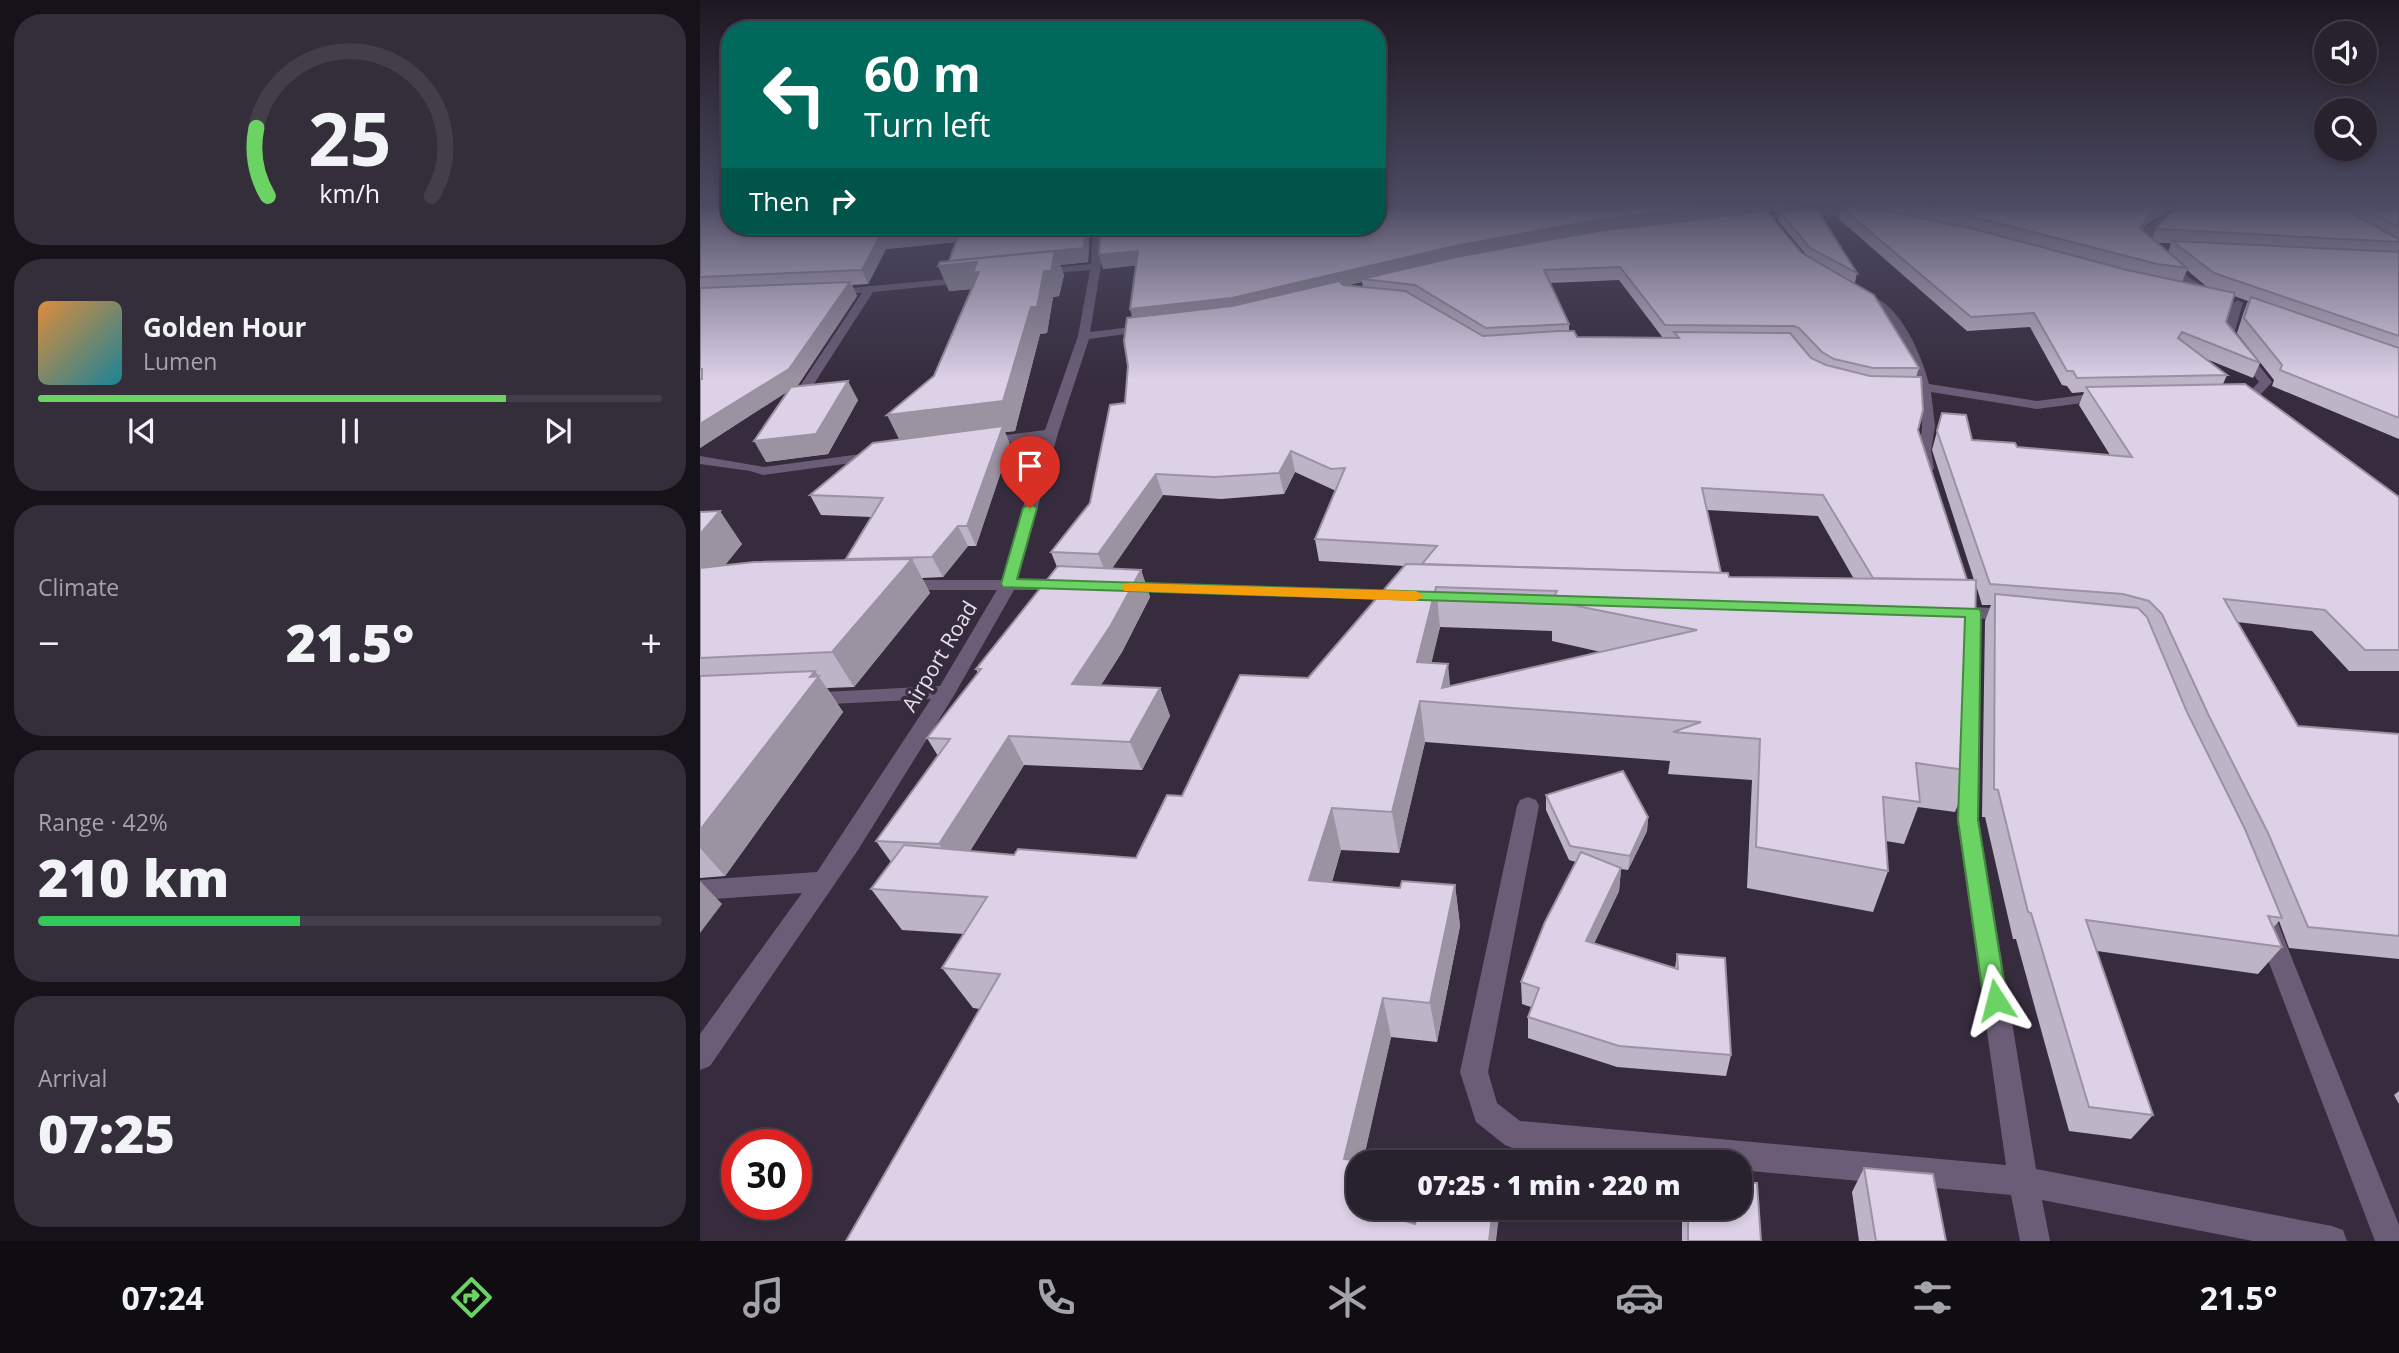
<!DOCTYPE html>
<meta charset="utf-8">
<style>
:root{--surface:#28212e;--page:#342e3a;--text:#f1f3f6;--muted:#a5a3aa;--line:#443e4a;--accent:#6ad363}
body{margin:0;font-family:"Open Sans",sans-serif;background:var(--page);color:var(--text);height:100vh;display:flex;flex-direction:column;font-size:26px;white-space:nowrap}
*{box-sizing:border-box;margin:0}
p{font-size:23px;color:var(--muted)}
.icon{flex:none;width:38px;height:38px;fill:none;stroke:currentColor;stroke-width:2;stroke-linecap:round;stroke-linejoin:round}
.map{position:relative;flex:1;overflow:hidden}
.sheet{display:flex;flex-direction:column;gap:14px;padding:14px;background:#161219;width:700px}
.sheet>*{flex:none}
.banner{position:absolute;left:21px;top:21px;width:665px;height:214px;border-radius:28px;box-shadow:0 4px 10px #0003,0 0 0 2px var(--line);background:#00695c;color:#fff;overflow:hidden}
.fabs{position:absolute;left:1614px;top:21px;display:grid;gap:14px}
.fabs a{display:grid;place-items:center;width:63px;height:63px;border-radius:50%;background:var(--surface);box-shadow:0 4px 10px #0003,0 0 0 2px var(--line);font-size:35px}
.speed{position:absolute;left:21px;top:1129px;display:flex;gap:14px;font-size:35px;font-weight:700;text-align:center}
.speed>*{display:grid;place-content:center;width:91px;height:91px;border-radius:50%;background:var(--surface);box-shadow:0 4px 10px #0003,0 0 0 2px var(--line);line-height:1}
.speed .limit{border:10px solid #d22;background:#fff;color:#111}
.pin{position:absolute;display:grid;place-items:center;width:60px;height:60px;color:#fff;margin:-72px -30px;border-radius:50% 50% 50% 0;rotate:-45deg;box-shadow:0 0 7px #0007}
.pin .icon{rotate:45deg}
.me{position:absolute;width:77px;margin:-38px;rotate:351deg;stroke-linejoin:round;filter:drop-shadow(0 0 5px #0008)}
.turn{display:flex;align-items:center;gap:24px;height:147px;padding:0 28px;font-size:32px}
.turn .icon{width:91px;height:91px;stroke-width:2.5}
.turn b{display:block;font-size:49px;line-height:60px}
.then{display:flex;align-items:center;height:66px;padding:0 28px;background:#0003;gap:14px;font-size:26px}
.big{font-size:52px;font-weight:800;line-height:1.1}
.sheet .card{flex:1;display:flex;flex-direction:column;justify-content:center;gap:10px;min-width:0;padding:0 24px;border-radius:28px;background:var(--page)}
.sheet .dial{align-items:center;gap:0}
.dial svg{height:182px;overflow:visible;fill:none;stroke:var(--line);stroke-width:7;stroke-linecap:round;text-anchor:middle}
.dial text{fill:var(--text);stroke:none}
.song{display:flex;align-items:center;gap:21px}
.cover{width:84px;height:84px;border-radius:10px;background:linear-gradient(135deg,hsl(30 70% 55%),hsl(190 70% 35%))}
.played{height:7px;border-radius:4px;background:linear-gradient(90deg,var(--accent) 75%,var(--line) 75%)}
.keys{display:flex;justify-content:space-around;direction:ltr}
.heat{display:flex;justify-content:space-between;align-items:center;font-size:38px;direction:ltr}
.charge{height:10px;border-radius:5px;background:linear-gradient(90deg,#34c759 42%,var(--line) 0)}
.trip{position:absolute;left:646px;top:1150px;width:406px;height:70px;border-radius:28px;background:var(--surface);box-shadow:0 4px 10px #0003,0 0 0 2px var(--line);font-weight:800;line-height:70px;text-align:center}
.dock{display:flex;height:112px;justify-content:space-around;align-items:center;background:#100d12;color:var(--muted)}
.dock .icon{width:49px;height:49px}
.dock .active{color:var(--accent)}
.dock b{font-size:32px;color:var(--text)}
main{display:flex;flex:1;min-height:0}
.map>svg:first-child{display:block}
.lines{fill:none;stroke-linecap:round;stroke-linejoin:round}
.minor{fill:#6b5d77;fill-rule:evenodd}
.wall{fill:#beb4c8;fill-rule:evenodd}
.shaded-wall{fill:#9b92a2}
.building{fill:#ddd1e8;stroke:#9b92a2;stroke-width:2;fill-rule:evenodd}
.route{fill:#6ad363;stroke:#458940;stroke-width:2}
.slow{fill:#f59e0b}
.labels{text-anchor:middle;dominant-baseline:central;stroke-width:7;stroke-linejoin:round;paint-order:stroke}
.street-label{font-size:21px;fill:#e5dfeb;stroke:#362c3e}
</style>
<main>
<section class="sheet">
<div class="card dial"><svg viewBox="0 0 100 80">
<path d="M14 69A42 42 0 1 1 86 69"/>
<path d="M14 69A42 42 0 0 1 9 39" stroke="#6ad363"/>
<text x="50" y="56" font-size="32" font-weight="700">25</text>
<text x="50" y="72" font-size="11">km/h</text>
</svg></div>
<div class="card">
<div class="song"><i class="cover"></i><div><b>Golden Hour</b><p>Lumen</p></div></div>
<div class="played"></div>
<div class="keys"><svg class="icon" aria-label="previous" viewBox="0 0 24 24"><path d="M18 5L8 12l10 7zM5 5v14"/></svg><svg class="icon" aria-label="pause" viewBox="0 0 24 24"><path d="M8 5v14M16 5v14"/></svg><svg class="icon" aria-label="next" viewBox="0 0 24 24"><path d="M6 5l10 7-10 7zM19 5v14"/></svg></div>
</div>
<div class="card"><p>Climate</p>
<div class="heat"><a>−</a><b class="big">21.5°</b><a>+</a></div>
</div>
<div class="card"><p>Range · 42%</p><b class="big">210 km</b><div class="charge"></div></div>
<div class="card"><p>Arrival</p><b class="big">07:25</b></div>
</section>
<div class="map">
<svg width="1699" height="1241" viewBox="0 0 1699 1241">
<rect width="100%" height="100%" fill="#362c3e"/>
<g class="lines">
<g class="minor">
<path d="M1482 206H1493L1470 219 1447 241 1491 279 1515 292V296C1493 298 1452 258 1437 242 1441 226 1468 213 1482 206Z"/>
<path d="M1109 209 1162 211 1166 214 1162 217 1109 215 1047 222 1043 219Z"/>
<path d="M393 226H401V266L390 332 448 325 454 328 448 331 389 339 358 433 318 580H367L375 585 367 590H314L253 697 158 850 10 1066 0 1070V1034L102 893 0 900V880L117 872 231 699 112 705 105 703 102 698 105 693 240 686 297 590H203L195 585 203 580H302L343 438 284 446 277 442 284 438 345 430 378 336 390 270 338 275 333 272 338 269 391 264Z"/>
<path d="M269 277 273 278V282L173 292 99 407H89L88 404 162 293 133 295 129 294V290Z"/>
<path d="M1161 295C1196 292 1223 357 1229 384L1337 401 1405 392 1411 396 1405 400 1337 409 1231 392 1235 426 1231 451 1234 468 1232 471H1222C1214 455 1221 444 1222 427 1222 416 1219 404 1218 393L1209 390 1217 385C1209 348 1194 320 1161 299Z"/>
<path d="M1538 300 1543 303 1534 334 1572 382 1561 394 1534 400 1530 399V393L1553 388 1559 382 1522 334 1533 303Z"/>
<path d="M176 452 181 453V459L63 475 50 471 0 464V456L64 467Z"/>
<path d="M423 582 703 590 711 595 703 600 417 591 415 587 417 583Z"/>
<path d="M1252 606 1312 609 1321 615 1312 621 1246 616 1243 612 1246 608Z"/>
<path d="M1270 747 1277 750 1280 755 1279 820 1336 1169 1632 1226 1643 1230 1647 1241H1553L1342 1200 1350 1241H1320L1311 1195 1040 1170V1162H953L815 1149 805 1145 776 1122 760 1072 817 806 820 800 828 797 836 800 839 806 788 1072 797 1103 820 1121 1306 1165 1257 820 1260 755 1263 750Z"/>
<path d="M1569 920 1578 923 1581 931 1699 1225V1241H1675L1557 931 1560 923Z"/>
</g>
</g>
<g class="wall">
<path d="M0 206H30L390 226 388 262 360 265 364 275 359 296 353 297 347 333 340 334 315 431 305 432 310 445 276 546H268L243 577 222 578 230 593 154 687 127 688 143 712 25 876 0 878V512L42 544 25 565 147 560 146 559 171 517 121 515 110 495 199 440 234 376 272 289 249 291V261L256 242 186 249 168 284 152 285 157 296 98 385 94 387 158 400 128 454 66 462 89 390 0 448Z"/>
<path d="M677 206H1107L1067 212 1102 253 1107 256 1078 221 1080 212 1157 273 1155 283 1133 271 1219 368 1216 377 1218 430 1267 580H1274L1232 450 1242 413 1272 440 1317 447 1410 455 1379 405 1384 392 1372 393 1367 386 1362 385 1330 327 1267 331 1139 219 1141 207 1175 211 1149 206H1124H1477L1448 223 1443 230 1452 238 1456 228 1481 206H1699V249L1698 252H1699V439L1572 386 1574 380 1537 333 1544 311 1548 301 1534 296 1526 322 1560 363 1553 378 1504 358 1527 375 1523 384 1699 497V671H1649L1612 631 1537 622 1598 726 1699 734V959L1589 948 1579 921 1573 928 1582 947 1558 974 1397 951 1453 1115 1431 1139 1369 1131 1316 939H1313L1285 817H1282L1285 621 1291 605H1282L1276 585 1272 771 1255 812 1218 807 1204 844 1186 841 1188 871 1173 912 1047 888 1052 780 968 774 970 761 725 742 699 853 641 850 632 882 700 888 755 885 760 926 737 1042 691 1037 663 1160 658 1208H704L701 1220 796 1241H146L280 1009 273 1008 242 968 264 934 202 930 171 889 191 862 176 841 238 756 227 738 278 673 276 669 357 567 351 552 390 503 425 403 436 265 403 269ZM1457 243H1471L1468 252ZM1487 270 1507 287 1512 288 1482 282ZM919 280 963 338 877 337 869 331V324L850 283ZM662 282 663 287 648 285ZM595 472 636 491 615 539 619 561 704 566 608 678 482 796 436 858 314 855 270 851 324 765 442 770 470 716 460 688 401 685 422 652 450 597 441 570 412 568 463 495 521 499 584 494ZM1007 510 1118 516 1154 579 1029 577 1021 573ZM740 627 852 631V641L901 652 750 686 731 663Z"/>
<path d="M846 795 948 817 947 831 928 870 921 869 919 891 894 943 975 968 977 954 1031 1055 1026 1076 917 1067 828 1038V1017L831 1007 822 1004 821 982 876 862 869 860 846 810Z"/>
<path d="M1699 1091V1104L1694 1095Z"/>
<path d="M1164 1168 1246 1241H1159L1152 1192Z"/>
<path d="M982 1208H1040L1061 1241H982Z"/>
</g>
<g class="shaded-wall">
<path d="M1010 206H1107L897 232 662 279V282L536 312 434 324 430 309 755 246 897 220Z"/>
<path d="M1461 206H1477L1448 223 1435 241 1440 228 1453 211Z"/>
<path d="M386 226H390L388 262 360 265 364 275 359 296 353 297 347 333 340 334 315 431 305 432 310 445 276 546 267 526 202 445 187 415 331 307 344 271 352 265 279 288 249 291 238 266Z"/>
<path d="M261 228 266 241 186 249 168 284 162 270 180 236Z"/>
<path d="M438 251 441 265 403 269 399 255Z"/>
<path d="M150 282 157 296 98 385 0 448V424Z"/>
<path d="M148 381 158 400 128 454 66 462 54 441Z"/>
<path d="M591 451 595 472 584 494 579 473Z"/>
<path d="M456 474 463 495 407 576 398 554Z"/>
<path d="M20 511 42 544 5 590 0 591V534Z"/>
<path d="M258 526 268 546 243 577 232 557Z"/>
<path d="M212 559 230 593 154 687 132 652Z"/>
<path d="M441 570 450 597 422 652 384 712 372 684Z"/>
<path d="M736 587 740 627 722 703 717 662Z"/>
<path d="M748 664 752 703 742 688Z"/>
<path d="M115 671 143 712 25 876 0 848V830Z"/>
<path d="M460 688 470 716 442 770 430 742Z"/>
<path d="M720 701 725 742 699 853 692 812Z"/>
<path d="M309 736 324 765 257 872 239 844Z"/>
<path d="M632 808 641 850 620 921 609 880Z"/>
<path d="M948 817 947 831 928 870 930 856Z"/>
<path d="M921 868 919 891 885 963 886 941Z"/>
<path d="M0 881 22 904 0 933Z"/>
<path d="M755 885 760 926 737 1042 730 1003Z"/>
<path d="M683 998 691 1037 663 1162 644 1159Z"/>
<path d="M687 1208H704L697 1241 686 1215Z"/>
<path d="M793 1208H800L796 1241H789Z"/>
</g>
<g class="building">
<path d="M26 206H30V226H386L384 248 249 261 261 228 180 236 162 270 0 277V208L23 210 26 207Z"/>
<path d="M677 206H1010L897 220 755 246 532 298 430 309 438 251 399 255 400 226H677Z"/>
<path d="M1227 206H1461L1453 211 1440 228 1487 268 1457 264 1239 208Z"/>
<path d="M1481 206H1638L1699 239V242L1458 229 1456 228 1477 208Z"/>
<path d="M1658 206H1699V227Z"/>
<path d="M1141 207 1191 212 1270 228 1427 270 1535 293 1526 322 1560 363 1482 332 1478 338 1527 375 1377 378 1373 371H1367L1334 313 1271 317Z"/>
<path d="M1116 208 1157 273 1110 248 1080 212Z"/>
<path d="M1066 211 1102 253 1174 295 1219 368H1173L1134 359 1122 352 1099 328 1094 326 965 325 920 267 844 270 869 324 786 328 715 285 662 279 756 257 898 231Z"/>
<path d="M1472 241 1699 252V336L1514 273Z"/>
<path d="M355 251 351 271H344L337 307H331L303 401 187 415 234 376 279 272 273 273 277 262 238 266 240 262Z"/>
<path d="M639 281 643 285 705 291 783 336 859 331H874L877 337 979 338 974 332 1090 333 1111 358 1126 365 1170 376 1221 377 1223 410 1218 430 1267 580 1173 578 1123 495 1002 488 1021 573 722 564 737 546 615 539 645 468 631 469 591 451 579 473 515 477 456 474 398 554 351 552 390 503 410 405 425 403 428 366 424 341 427 318 532 306Z"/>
<path d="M150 282 89 369 0 424V379H2V369H0V288Z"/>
<path d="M1551 297 1699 348V418L1580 370 1582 365 1544 318Z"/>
<path d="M148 381 116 434 54 441 91 387Z"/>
<path d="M1545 384 1699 497V650H1665L1625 610 1524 599 1598 726 1699 734V936L1608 927 1568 833 1509 716 1462 614 1449 601 1423 594 1290 584 1237 431 1242 413 1266 415 1272 440 1315 443 1317 447 1432 457 1386 387Z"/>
<path d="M303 426 267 526H258L232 557 146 559 183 498 110 495 173 443Z"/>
<path d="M20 511 0 534V512Z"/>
<path d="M212 559 132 652 0 658V568L54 562Z"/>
<path d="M706 564 1028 573 1029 577 1276 580 1272 771 1216 763 1220 802 1183 797 1188 871 1056 847 1060 739 973 732 1001 722 720 701 692 812 632 808 609 880 700 888 702 881 755 885 730 1003 683 998 644 1159 683 1162H658V1208H687L686 1215 715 1224 721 1208H793L789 1241H146L300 974 242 968 287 897 171 889 204 845 314 855 318 849 436 858 467 795 482 796 540 675 608 678ZM736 587 857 591 852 601 997 630 742 688 748 664 717 662Z"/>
<path d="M358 566 441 570 411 625 372 684 460 688 430 742 309 736 239 844 176 841 250 739 227 738 281 669H276Z"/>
<path d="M1295 594 1438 608 1447 617 1487 712 1545 829 1582 918 1568 916 1582 947 1386 920 1453 1115 1389 1107 1331 913 1328 912 1298 790 1294 789Z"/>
<path d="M115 671 110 677 119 676 0 830V676Z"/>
<path d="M923 771 948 817 930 856 870 846 846 795Z"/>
<path d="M881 852 921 868 886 941 978 969 977 954 1025 958 1031 1055 919 1046 828 1017 839 988 821 982 845 922Z"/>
<path d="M1164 1168 1233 1174 1246 1241H1176Z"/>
<path d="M1040 1182 1057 1183 1061 1241H988V1208H1040Z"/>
</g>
<linearGradient id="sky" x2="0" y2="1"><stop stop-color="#1e1822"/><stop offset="0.54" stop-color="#4c4b63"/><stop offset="1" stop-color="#4c4b63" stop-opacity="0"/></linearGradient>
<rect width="1699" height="380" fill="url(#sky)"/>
<path class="route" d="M330 504 337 508 317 579 1279 609 1281 612 1278 820 1307 1000 1304 1008 1296 1012 1287 1008 1284 1000 1258 820 1265 617 303 587 301 584 323 508Z"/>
<path class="slow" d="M430 583 716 591 724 596 716 601 424 591 422 587 424 584Z"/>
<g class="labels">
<g class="street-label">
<text transform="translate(239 656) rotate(-59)">Airport Road</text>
</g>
</g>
</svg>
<div class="fabs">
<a><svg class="icon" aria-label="sound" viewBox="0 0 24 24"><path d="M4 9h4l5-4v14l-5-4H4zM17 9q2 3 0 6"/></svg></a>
<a><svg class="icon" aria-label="search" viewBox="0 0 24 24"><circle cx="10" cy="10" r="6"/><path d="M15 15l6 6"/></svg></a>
</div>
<div class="speed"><div class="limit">30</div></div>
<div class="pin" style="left:330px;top:508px;background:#d93025"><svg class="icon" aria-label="arrive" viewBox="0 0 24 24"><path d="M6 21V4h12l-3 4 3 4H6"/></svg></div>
<svg class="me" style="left:1296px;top:1000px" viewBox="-20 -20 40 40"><path d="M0-17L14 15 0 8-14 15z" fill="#6ad363" stroke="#fff" stroke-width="4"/></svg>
<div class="trip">07:25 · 1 min · 220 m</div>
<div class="banner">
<div class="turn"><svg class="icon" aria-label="left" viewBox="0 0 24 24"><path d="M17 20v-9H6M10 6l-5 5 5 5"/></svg><div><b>60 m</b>Turn left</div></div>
<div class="then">Then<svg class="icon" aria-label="right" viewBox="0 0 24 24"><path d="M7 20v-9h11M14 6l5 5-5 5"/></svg></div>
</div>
</div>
</main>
<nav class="dock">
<b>07:24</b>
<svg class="icon active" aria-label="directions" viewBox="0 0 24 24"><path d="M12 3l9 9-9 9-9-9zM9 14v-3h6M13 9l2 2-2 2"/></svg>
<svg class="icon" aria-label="music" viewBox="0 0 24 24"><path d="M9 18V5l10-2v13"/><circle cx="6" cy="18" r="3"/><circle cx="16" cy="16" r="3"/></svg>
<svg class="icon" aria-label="phone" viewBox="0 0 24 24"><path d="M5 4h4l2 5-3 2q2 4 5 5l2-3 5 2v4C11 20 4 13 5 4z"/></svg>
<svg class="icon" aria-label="climate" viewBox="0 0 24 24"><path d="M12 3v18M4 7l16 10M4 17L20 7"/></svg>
<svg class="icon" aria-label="car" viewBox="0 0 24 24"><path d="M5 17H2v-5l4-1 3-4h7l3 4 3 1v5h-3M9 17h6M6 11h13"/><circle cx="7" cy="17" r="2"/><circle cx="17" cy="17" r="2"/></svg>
<svg class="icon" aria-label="filters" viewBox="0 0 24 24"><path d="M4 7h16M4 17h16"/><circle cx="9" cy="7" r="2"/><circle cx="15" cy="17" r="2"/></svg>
<b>21.5°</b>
</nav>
